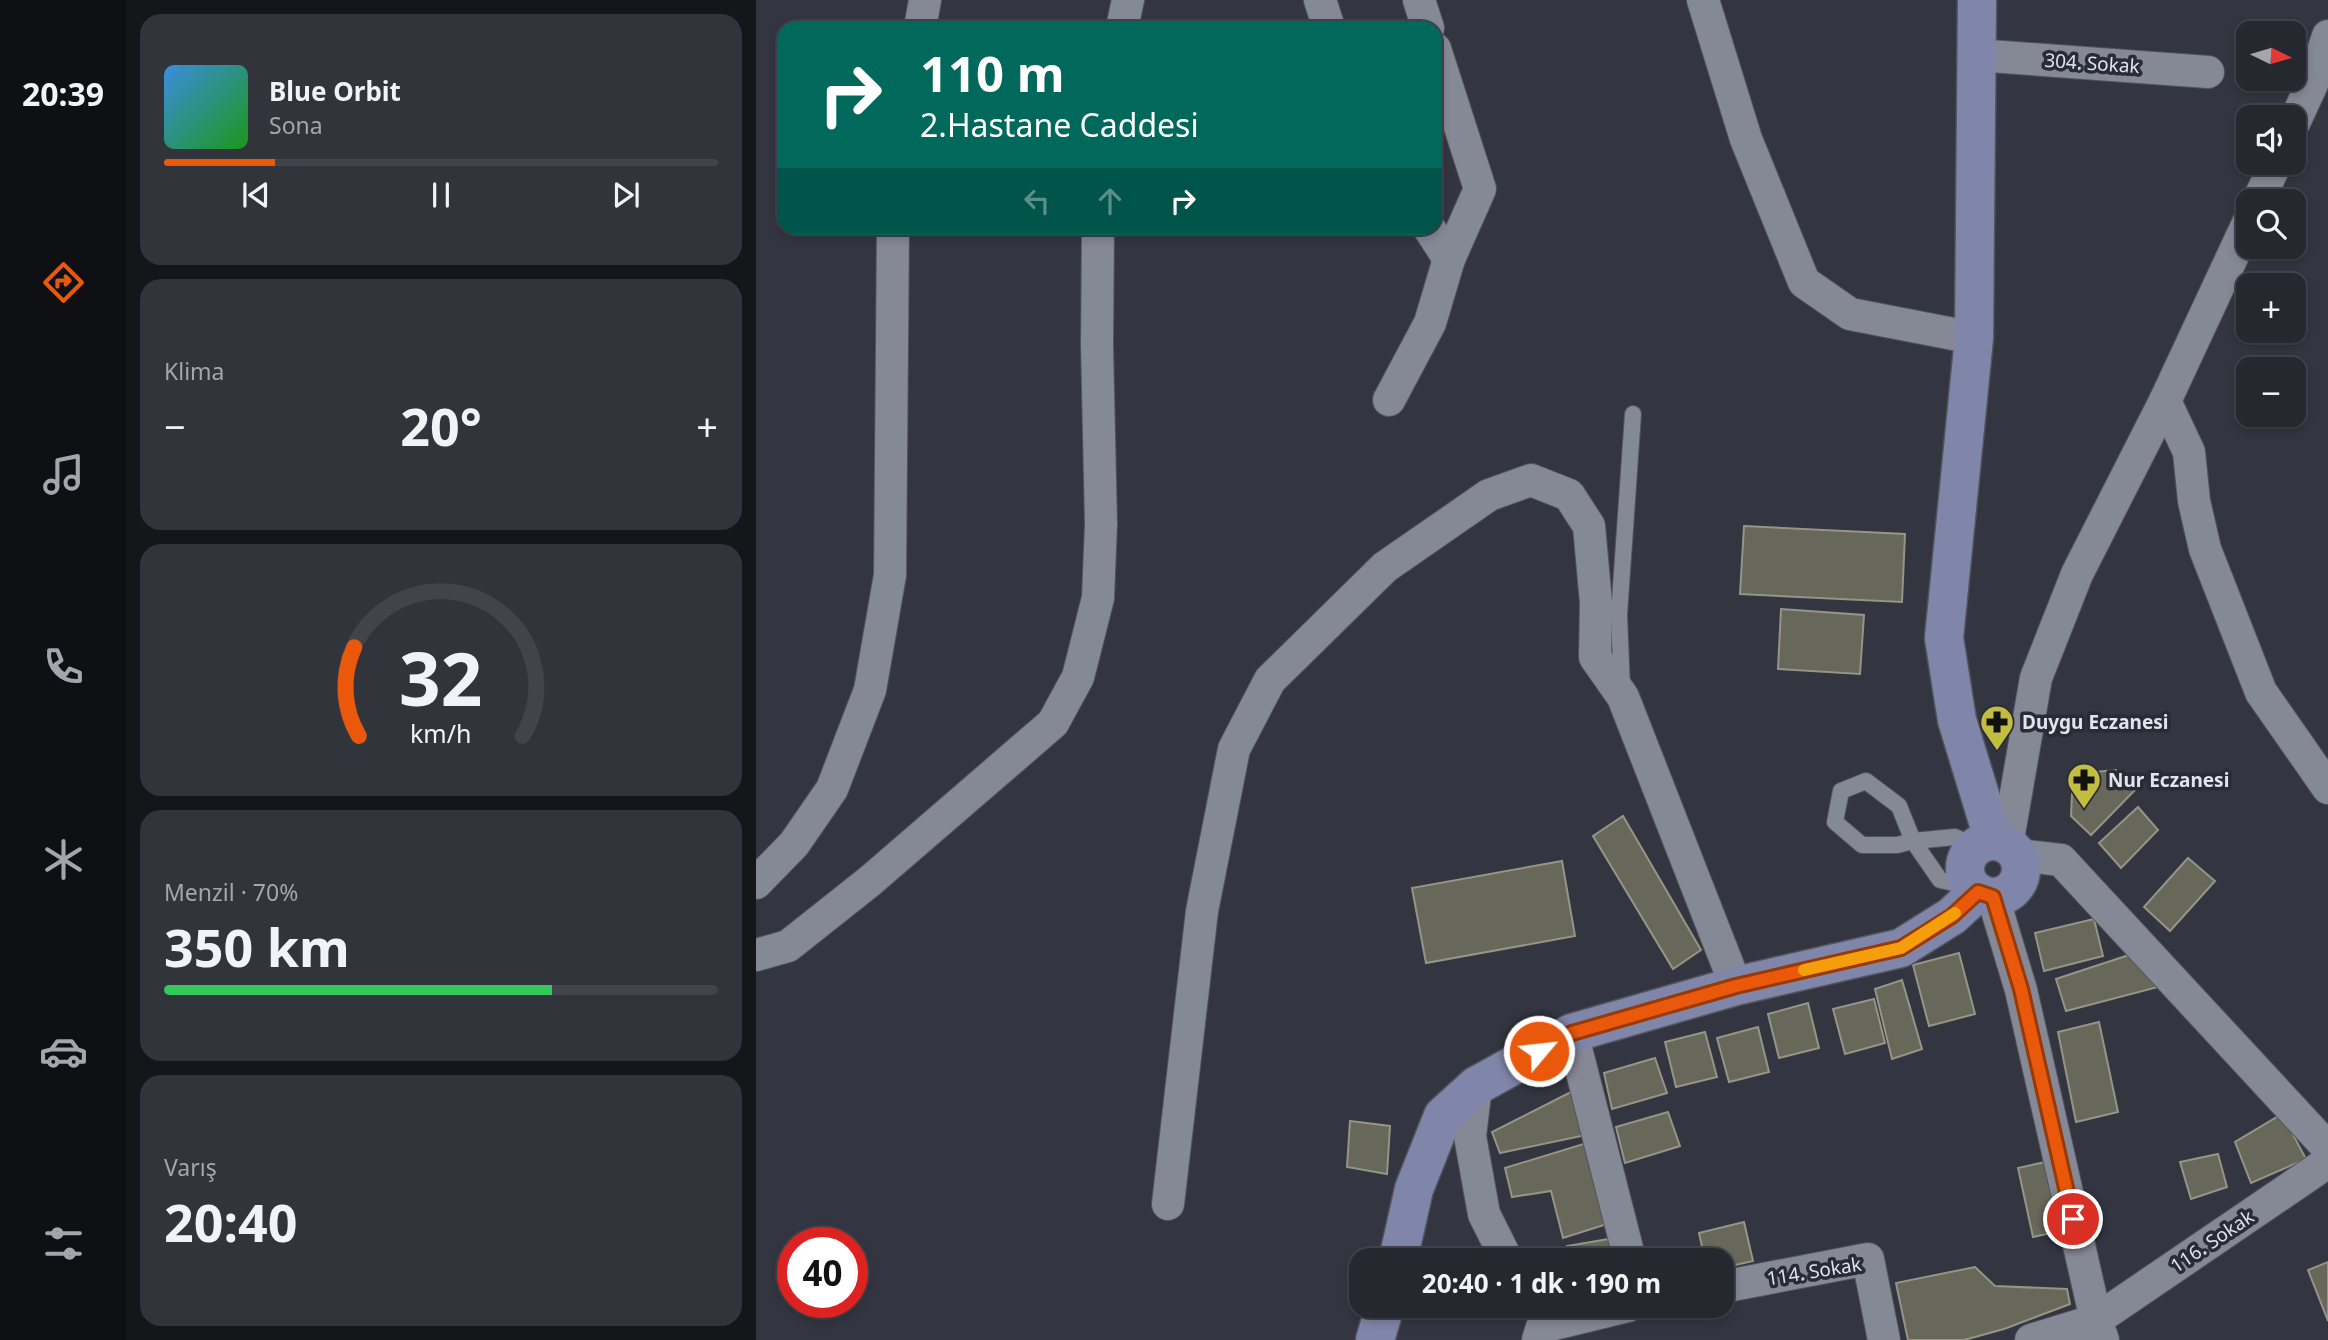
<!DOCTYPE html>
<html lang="tr">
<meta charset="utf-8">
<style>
:root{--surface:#262830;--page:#32343c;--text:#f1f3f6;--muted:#a4a6ab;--line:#42444c;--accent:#ea580c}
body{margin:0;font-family:"Noto Sans",sans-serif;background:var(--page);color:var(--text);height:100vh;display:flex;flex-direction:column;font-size:26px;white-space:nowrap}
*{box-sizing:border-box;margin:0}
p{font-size:23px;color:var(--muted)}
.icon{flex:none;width:38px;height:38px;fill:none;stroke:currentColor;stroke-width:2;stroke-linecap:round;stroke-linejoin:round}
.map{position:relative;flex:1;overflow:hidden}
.details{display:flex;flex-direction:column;gap:14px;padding:14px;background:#15161a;width:630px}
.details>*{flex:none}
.hud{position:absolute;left:21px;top:21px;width:665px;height:214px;border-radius:21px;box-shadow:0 4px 10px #0003,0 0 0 2px var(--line);background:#00695c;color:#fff;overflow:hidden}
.needle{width:46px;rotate:95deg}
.controls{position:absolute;left:1480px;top:21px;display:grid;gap:14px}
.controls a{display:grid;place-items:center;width:70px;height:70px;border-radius:14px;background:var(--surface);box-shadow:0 4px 10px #0003,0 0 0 2px var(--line);font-size:35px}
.speed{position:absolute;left:21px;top:1227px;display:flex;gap:14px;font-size:35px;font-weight:700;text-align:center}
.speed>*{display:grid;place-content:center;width:91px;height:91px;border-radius:50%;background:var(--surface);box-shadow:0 4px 10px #0003,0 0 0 2px var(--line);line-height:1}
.speed .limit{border:10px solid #d22;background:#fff;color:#111}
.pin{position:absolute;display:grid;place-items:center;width:60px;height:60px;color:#fff;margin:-30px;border:4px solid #fff;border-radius:50%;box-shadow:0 2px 7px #0007}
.me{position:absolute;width:77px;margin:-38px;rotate:62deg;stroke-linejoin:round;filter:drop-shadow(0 0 5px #0008)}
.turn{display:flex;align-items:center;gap:24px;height:147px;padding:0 28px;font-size:32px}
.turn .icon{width:91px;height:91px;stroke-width:2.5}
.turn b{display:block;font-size:49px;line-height:60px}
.lanes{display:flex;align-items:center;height:66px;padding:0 28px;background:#0003;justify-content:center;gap:35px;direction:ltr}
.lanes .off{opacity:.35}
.big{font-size:52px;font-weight:700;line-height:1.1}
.details .card{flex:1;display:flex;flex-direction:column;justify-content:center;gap:10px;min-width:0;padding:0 24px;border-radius:21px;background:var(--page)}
.details .dial{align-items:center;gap:0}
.dial svg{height:182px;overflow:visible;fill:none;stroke:var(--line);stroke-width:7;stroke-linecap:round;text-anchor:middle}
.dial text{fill:var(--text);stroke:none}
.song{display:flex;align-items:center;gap:21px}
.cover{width:84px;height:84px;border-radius:10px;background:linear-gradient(135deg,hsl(210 70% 55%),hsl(120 70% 35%))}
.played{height:7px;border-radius:4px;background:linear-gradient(90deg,var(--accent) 20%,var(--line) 20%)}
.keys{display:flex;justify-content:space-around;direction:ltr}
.heat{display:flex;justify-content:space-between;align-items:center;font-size:38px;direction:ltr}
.charge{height:10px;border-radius:5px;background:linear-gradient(90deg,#34c759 70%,var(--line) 0)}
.trip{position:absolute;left:593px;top:1248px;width:385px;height:70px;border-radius:21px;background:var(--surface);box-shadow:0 4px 10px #0003,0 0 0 2px var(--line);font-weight:700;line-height:70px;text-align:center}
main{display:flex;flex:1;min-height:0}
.tabs{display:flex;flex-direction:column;width:126px;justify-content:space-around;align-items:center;background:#0f1013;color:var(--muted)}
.tabs .icon{width:49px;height:49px}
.tabs .current{color:var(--accent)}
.tabs b{font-size:32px;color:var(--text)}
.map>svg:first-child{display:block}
.building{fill:#67675a;stroke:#959587;stroke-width:2}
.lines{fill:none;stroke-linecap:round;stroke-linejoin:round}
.lane-casing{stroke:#52545e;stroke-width:18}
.street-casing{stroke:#52545e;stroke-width:34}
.secondary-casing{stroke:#52545e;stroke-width:41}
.lane{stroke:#858895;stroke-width:16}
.street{stroke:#858895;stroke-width:32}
.secondary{stroke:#8086a9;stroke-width:38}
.route-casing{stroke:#983908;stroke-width:18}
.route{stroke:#ea580c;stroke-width:12}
.slow{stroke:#f59e0b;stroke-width:12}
.labels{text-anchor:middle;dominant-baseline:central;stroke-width:7;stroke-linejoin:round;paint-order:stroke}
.street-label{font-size:19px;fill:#e2e3eb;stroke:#292b36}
.poi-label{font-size:19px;font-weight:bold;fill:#e2e3eb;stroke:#292b36;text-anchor:start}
</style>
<main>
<nav class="tabs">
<b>20:39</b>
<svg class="icon current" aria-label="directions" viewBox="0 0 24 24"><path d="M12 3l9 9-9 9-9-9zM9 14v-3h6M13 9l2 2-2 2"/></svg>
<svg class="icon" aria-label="music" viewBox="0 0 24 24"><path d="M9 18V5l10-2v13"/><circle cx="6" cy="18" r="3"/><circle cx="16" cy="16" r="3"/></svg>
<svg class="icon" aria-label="phone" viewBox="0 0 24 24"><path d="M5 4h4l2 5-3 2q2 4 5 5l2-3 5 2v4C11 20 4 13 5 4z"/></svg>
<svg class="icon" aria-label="climate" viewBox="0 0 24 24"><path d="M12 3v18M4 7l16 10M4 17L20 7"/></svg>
<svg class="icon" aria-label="car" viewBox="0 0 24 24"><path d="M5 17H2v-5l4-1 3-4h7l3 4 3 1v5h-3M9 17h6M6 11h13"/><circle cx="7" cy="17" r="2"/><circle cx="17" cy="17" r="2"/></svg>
<svg class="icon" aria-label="filters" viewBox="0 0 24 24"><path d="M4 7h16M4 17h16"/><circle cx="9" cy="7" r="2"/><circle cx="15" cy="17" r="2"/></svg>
</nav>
<section class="details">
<div class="card">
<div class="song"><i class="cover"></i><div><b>Blue Orbit</b><p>Sona</p></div></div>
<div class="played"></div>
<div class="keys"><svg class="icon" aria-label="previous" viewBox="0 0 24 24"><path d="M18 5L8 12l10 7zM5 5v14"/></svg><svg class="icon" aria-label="pause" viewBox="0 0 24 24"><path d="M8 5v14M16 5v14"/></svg><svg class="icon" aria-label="next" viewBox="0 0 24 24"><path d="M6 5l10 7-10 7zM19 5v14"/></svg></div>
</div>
<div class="card"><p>Klima</p>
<div class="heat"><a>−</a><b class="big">20°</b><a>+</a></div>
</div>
<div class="card dial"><svg viewBox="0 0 100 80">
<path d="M14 69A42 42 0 1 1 86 69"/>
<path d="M14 69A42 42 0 0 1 12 30" stroke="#ea580c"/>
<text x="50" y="56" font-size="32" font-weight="700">32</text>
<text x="50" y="72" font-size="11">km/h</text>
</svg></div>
<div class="card"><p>Menzil · 70%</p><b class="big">350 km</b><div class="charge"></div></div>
<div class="card"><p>Varış</p><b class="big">20:40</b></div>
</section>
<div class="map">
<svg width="1572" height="1340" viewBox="0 0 1572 1340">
<rect width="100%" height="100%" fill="#333540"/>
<g class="building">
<path d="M988 526 1149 534 1146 602 984 594Z"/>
<path d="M1025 609 1108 615 1104 674 1022 669Z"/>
<path d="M1360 770 1380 789 1335 835 1315 816 1317 774Z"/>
<path d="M1382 807 1402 830 1365 868 1343 843Z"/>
<path d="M867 816 945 950 917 969 837 836Z"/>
<path d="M1432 858 1459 881 1414 931 1388 907Z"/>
<path d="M806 861 819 936 670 963 656 888Z"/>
<path d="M1338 919 1347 956 1288 971 1279 933Z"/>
<path d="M1203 953 1219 1014 1173 1026 1157 965Z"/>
<path d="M1376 954 1402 987 1310 1011 1300 979Z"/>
<path d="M1146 980 1166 1049 1136 1059 1119 989Z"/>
<path d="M1118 999 1129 1043 1089 1054 1077 1009Z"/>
<path d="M1052 1003 1063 1048 1023 1058 1012 1014Z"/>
<path d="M1343 1022 1362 1112 1320 1122 1302 1032Z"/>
<path d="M1002 1027 1013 1072 973 1082 961 1038Z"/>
<path d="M949 1032 961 1077 920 1087 909 1042Z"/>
<path d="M899 1058 911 1093 856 1109 848 1073Z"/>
<path d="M815 1092 830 1135 744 1153 736 1132Z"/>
<path d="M912 1112 924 1146 869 1163 860 1127Z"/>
<path d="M1526 1114 1550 1159 1495 1183 1479 1142Z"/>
<path d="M594 1121 634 1126 631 1174 591 1167Z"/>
<path d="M834 1142 851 1224 807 1238 795 1191 756 1197 749 1168Z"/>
<path d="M1462 1154 1471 1187 1435 1199 1424 1162Z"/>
<path d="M1289 1162 1304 1231 1277 1237 1262 1168Z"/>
<path d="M988 1222 997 1261 966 1268V1260H949L943 1233Z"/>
<path d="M853 1239 858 1260H814L811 1246Z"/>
<path d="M1572 1262V1321L1552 1270Z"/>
<path d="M1219 1267 1239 1286 1311 1289 1314 1304 1248 1329 1208 1340H1152L1140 1283Z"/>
</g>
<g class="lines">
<g class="lane-casing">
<g id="lane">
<path d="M866 688 863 615 877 414"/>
<path d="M1217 887 1184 880 1157 841 1141 845H1106L1079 822 1085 791 1110 781 1143 806 1157 841 1199 837 1221 847"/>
</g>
</g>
<g class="street-casing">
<g id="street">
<path d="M564 0 573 28"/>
<path d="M663 0 672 28"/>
<path d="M947 0 990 139 1048 282 1094 314 1218 338"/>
<path d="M164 28 169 0"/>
<path d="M366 28 372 0"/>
<path d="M1220 55 1452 72"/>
<path d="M1538 123 1556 84 1572 36"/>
<path d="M1502 201 1520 163"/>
<path d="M673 228 693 259"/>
<path d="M633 400 674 323 693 259 724 189 679 49"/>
<path d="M1409 401 1433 452 1438 501 1449 549 1505 692 1572 788"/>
<path d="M1251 845 1280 678 1321 574 1409 401 1493 221"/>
<path d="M1261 855 1305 860 1572 1148"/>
<path d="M0 883 38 844 76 789 114 690 134 575 137 228"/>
<path d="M1237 897 1265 990 1340 1320 1347 1340"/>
<path d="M0 955 32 946 114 881 297 723 322 677 342 598 345 524 341 345 342 228"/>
<path d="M816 1033 874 1260"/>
<path d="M720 1086 714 1136 728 1214 751 1260"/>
<path d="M412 1204 446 911 478 749 514 680 629 567 733 495 775 480 813 495 833 526 840 603 839 657 867 697 980 986"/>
<path d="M966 1287 1112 1259 1128 1340"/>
<path d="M782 1340 786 1327 872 1306"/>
<path d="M1275 1340 1340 1320 1572 1162"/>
</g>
</g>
<g class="secondary-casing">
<g id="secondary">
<path d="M1221 0 1218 338 1188 638 1201 720 1238 841"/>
<circle cx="1237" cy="869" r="28"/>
<path d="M642 1260 658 1189 687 1116 720 1086 816 1033 980 986 1145 948 1196 916 1222 892"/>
<path d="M619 1340 629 1306"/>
</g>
</g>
<use href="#lane" class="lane"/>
<use href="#street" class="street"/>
<use href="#secondary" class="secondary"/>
</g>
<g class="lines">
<g class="route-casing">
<path id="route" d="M783 1051 816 1033 980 986 1145 948 1196 916 1222 892 1237 897 1265 989 1317 1219"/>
</g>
<use href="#route" class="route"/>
<path class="slow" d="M1048 970 1145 948 1199 913"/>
</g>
<defs>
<g id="pharmacy-pin" transform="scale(1.75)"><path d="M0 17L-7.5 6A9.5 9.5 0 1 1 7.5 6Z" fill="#c2bd3f" stroke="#292b36"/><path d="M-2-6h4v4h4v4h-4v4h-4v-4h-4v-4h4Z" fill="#111"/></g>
</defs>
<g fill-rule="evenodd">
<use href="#pharmacy-pin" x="1241" y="722"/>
<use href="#pharmacy-pin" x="1328" y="780"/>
</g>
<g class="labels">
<g class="street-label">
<text transform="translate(1336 63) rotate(4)">304. Sokak</text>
<text transform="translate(1456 1241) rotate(-34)">116. Sokak</text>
<text transform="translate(1058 1271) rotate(-9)">114. Sokak</text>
</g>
<g class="poi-label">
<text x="1266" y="722">Duygu Eczanesi</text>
<text x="1352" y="780">Nur Eczanesi</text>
</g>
</g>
</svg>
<div class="controls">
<a><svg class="needle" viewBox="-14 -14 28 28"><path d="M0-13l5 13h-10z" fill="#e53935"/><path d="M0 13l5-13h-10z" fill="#a4a6ab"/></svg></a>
<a><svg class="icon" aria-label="sound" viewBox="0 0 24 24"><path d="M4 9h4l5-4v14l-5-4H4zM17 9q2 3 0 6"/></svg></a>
<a><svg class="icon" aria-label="search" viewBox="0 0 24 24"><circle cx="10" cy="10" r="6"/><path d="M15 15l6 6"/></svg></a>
<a>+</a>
<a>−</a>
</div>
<div class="speed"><div class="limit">40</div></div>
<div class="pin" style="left:1317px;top:1219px;background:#d93025"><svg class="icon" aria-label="arrive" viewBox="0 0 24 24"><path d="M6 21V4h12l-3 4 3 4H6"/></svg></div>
<svg class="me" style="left:783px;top:1051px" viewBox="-20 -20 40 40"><circle r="17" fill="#ea580c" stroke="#fff" stroke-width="3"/><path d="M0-11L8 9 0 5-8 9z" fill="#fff"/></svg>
<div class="trip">20:40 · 1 dk · 190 m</div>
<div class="hud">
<div class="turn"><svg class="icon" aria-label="right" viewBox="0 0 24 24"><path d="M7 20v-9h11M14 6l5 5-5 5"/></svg><div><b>110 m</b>2.Hastane Caddesi</div></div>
<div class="lanes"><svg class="icon off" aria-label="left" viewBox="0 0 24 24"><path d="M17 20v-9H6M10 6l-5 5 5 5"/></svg><svg class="icon off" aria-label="ahead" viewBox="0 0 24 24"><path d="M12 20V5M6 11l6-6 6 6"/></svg><svg class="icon" aria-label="right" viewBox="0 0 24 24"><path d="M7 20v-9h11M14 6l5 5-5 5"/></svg></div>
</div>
</div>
</main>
